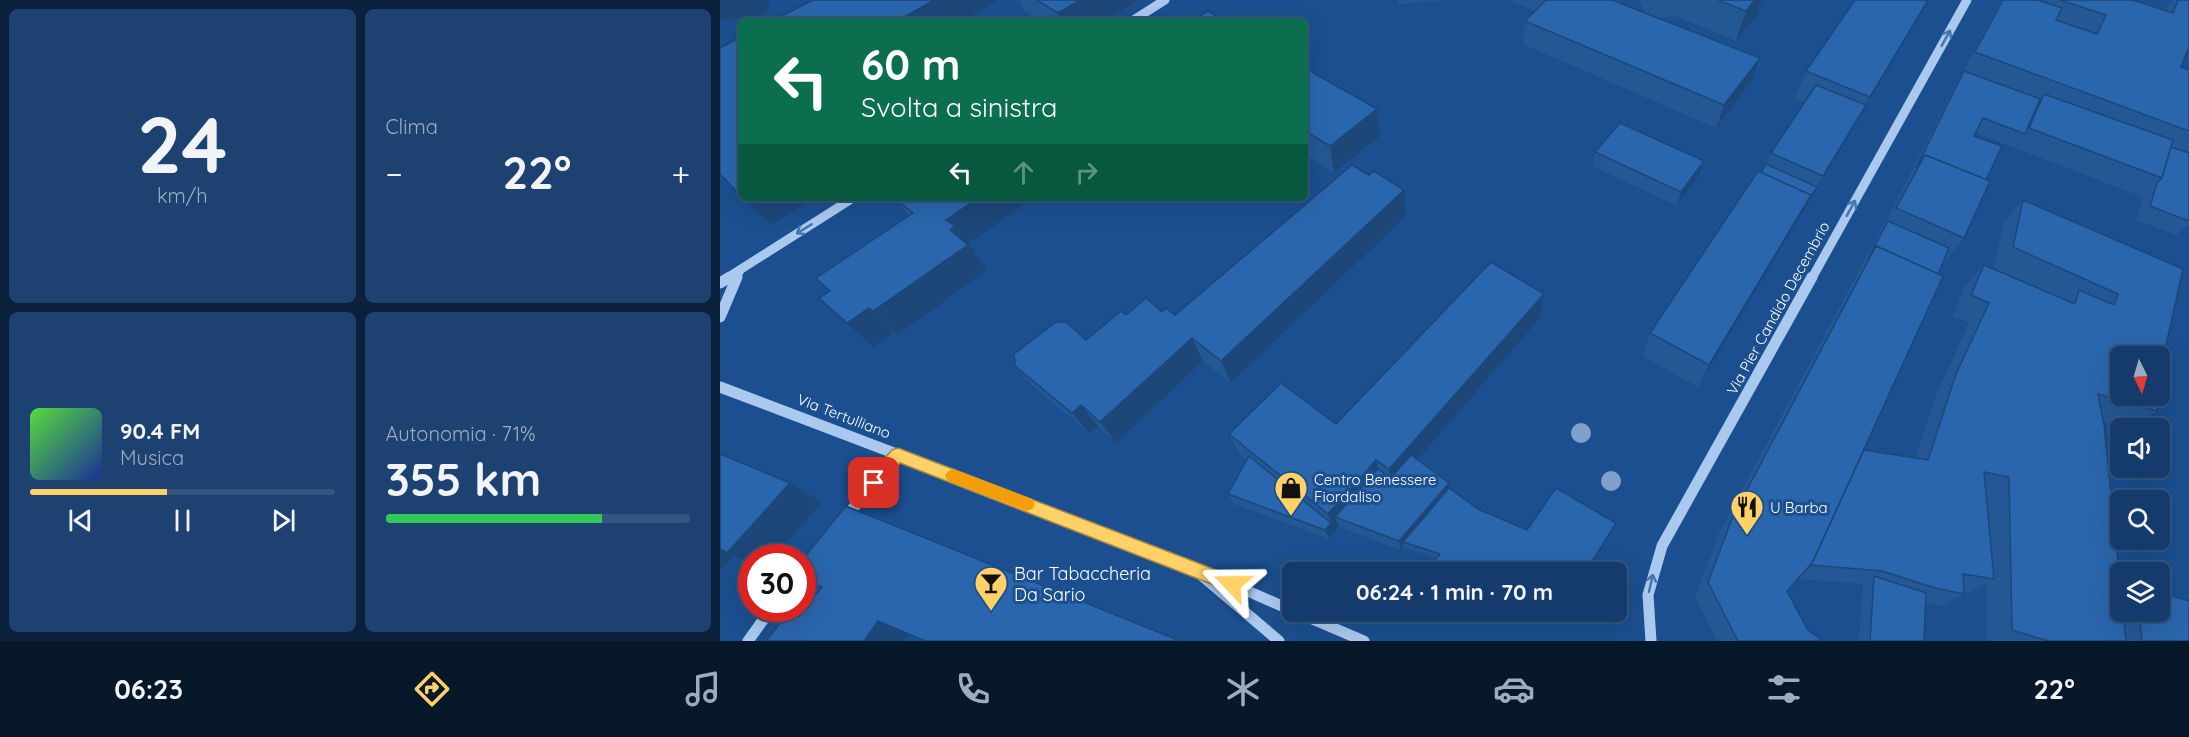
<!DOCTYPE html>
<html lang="it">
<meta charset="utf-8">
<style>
:root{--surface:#143b6b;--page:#1d4271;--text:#f1f3f6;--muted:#9dadc1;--line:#33557e;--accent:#ffd166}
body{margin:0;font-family:Quicksand,sans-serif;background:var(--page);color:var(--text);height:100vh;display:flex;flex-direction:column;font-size:22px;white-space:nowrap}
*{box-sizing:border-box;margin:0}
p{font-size:20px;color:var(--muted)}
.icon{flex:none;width:33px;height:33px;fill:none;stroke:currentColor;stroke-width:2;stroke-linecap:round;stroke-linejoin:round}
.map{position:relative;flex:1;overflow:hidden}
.drawer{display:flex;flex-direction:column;gap:9px;padding:9px;background:#0b203b;width:720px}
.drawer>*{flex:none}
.hud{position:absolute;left:18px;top:18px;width:570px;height:183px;border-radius:9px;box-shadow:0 6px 24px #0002,0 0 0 2px var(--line);background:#0b6e4f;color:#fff;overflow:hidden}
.needle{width:39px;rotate:175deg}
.buttons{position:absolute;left:1390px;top:346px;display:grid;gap:12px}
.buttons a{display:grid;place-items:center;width:60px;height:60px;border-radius:9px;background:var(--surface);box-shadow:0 6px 24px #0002,0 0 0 2px var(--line);font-size:30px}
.speed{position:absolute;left:18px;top:544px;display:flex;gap:12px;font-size:30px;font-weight:700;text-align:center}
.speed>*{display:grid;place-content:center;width:78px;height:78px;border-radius:50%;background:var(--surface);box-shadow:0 6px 24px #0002,0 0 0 2px var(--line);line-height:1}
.speed .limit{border:9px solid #d22;background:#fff;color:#111}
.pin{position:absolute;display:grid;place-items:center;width:51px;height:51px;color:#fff;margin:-26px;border-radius:12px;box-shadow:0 3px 9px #0006}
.me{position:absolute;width:66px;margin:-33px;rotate:293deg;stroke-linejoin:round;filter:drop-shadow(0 0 4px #0008)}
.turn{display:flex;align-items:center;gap:21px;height:126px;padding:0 24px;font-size:27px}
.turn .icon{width:78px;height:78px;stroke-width:2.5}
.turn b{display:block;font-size:42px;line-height:51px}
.lanes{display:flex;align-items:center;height:57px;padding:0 24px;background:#0003;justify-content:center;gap:30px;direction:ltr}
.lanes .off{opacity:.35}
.big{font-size:45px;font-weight:800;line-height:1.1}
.drawer .tile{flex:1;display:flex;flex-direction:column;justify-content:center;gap:9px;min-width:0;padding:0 21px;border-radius:9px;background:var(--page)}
.drawer .dial{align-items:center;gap:0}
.dial b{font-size:78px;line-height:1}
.song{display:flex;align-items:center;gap:18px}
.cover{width:72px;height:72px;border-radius:9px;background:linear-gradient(135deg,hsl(110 70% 55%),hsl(230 70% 35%))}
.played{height:6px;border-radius:3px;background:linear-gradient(90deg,var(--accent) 45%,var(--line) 45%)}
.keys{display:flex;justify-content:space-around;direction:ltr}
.heat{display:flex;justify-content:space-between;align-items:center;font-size:33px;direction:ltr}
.charge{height:9px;border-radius:4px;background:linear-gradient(90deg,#34c759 71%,var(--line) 0)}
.drawer .tiles{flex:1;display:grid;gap:9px;grid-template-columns:repeat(2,1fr)}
.trip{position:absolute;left:562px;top:562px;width:345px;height:60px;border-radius:9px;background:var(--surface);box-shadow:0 6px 24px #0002,0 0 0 2px var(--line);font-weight:800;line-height:60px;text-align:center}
.tab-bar{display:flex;height:96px;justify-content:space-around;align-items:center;background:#08182b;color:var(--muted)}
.tab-bar .icon{width:42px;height:42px}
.tab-bar .selected{color:var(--accent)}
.tab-bar b{font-size:27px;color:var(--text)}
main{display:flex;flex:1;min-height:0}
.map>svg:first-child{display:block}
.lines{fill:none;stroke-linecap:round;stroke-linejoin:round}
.minor-far1{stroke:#a9c9ee;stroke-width:9}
.minor{stroke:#a9c9ee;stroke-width:11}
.tree{fill:#7ea0ca}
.wall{fill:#245895}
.shaded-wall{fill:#1d4779}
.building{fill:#2a66ad;stroke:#1d4779;stroke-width:1.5}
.oneway{stroke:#4674ac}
.route{fill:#ffd166;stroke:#a68842;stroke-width:1.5}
.slow{fill:#f59e0b}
.labels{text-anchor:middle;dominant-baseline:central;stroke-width:6;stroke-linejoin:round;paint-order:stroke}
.street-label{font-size:15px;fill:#fff;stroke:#1b4f8f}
.poi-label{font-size:15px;fill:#fff;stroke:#1b4f8f;text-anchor:start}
.near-poi-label{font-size:18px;fill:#fff;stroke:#1b4f8f;text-anchor:start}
</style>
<main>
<section class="drawer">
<div class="tiles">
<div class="tile dial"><b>24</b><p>km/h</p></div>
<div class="tile"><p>Clima</p>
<div class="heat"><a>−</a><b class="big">22°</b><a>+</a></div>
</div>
<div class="tile">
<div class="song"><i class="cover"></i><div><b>90.4 FM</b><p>Musica</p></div></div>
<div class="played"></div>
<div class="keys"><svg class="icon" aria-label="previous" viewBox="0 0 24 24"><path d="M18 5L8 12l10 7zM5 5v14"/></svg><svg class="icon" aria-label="pause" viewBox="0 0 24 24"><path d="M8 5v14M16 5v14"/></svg><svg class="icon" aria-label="next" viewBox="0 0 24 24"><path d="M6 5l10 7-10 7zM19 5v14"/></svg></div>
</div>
<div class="tile"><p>Autonomia · 71%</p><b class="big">355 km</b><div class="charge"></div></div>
</div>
</section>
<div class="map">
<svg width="1469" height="641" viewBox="0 0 1469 641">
<rect width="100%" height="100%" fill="#1b4f8f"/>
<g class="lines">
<g class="minor-far1">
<path d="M412 21 445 0"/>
<path d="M7 278 133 198"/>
<path d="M16 278 20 270"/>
<path d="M1092 278 1247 0"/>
</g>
<g class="minor">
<path d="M0 283 10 277"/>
<path d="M0 317 17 277"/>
<path d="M0 387 471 566 573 611"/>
<path d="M124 519 178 455"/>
<path d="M480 574 559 641"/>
<path d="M576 612 644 641"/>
<path d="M28 641 51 609"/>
<path d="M931 641 928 595 942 546 1092 277"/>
</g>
</g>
<g class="tree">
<circle cx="861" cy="433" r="10"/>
<circle cx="891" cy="481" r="10"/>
</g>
<g class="wall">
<path d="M299 0H419L384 21H319L305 12Z"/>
<path d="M678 0H729L678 4Z"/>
<path d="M789 0H892L924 12 919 0H1042L1037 15 1016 41 956 16 938 18 1031 82 996 128 803 44 805 21 815 11Z"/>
<path d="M1208 0 1196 22 978 387 922 356 930 333 1041 173 1046 164 1051 153 1084 103 1074 99 1086 71Z"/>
<path d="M1281 0H1413L1445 10 1453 0H1469L1461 67 1469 70V224L1456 235 1416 220 1423 197 1256 133 1254 136 1266 180 1244 238 1224 263H1223L1144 450 1195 458 1217 393 1249 323 1233 316 1245 286 1264 265 1315 288 1274 268 1284 222 1303 200 1463 269 1440 357 1437 411 1409 429 1383 421 1401 612H1440L1469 641H1267V583L1250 592 1244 591V594L1222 606 1206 603 1204 641H1139L1143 584 1078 579 1067 591 1088 630 1103 641H997L975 597 999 533 1187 181 1235 85 1241 76Z"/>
<path d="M585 68 660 136 614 173 585 154Z"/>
<path d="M875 152 984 161 979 175 957 206 873 166Z"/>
<path d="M174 198H313L248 244 255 252 254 253 267 270 178 335 174 332 153 347 109 291 189 216Z"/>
<path d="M686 216 511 383 483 361 396 443 378 426 370 434 315 388 295 366 366 340 406 315 442 312 455 315Z"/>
<path d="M824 294 820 318 697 460 729 483V488L758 509 807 530 896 523 866 573H711L709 572V568L717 558 683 547 680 550 619 527 609 539 514 504 508 494 527 461 520 455 509 434 616 424Z"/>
<path d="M814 612H843L838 621Z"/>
</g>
<g class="shaded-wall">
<path d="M0 0H51L46 14 0 21Z"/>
<path d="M214 0H278L242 21H177Z"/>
<path d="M360 0H419L384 21H342L338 13Z"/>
<path d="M1035 0H1042L1037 15 1016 41 1026 11Z"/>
<path d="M1208 0 1196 22 978 387 989 365 1091 195 1097 187 1150 97Z"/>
<path d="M1040 58 1031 82 996 128 1004 105Z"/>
<path d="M657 109 660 136 614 173 610 146Z"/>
<path d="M984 161 979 175 957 206 961 192Z"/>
<path d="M684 190 686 216 511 383 501 361Z"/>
<path d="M25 198H95L51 225 24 199Z"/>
<path d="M258 198H313L248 244 255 252 254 253 267 270 178 335 153 311 230 230 226 220Z"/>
<path d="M824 294 820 318 673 488 669 469Z"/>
<path d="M149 308 174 332 153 347 127 323Z"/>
<path d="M472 338 483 361 396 443 380 422Z"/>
<path d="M361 405 378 426 370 434 352 413Z"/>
<path d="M656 460 660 479 615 517 619 527 609 539 605 530 611 523 608 514Z"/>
<path d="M70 483 102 502 53 558H32V563L14 556 0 571V549Z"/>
<path d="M729 483V493L683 542V547L680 550 679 541Z"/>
<path d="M158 621 188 634 184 641H144Z"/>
</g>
<g class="building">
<path d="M93 0H214L177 21H52Z"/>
<path d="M317 0H360L338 13Z"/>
<path d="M826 0H892L1040 58 1004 105 805 21Z"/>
<path d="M998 0H1035L1026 11Z"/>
<path d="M1135 0H1208L1150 97 1086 71Z"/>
<path d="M1283 0H1318L1342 8 1336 20 1377 34 1386 15 1340 0H1413L1453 13 1458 0H1469V46L1461 67 1469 70V131L1255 52Z"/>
<path d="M488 11 505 21H472Z"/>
<path d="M21 37V196L0 174V48Z"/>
<path d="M585 68 657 109 610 146 585 131Z"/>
<path d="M1244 71 1320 99 1305 134 1263 118 1254 136 1282 146 1266 180 1205 155 1196 168Z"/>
<path d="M1096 85 1146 105 1103 176 1051 153Z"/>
<path d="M1324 94 1453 140 1442 178 1309 128Z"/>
<path d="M900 123 984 161 961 192 875 152Z"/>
<path d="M1451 147 1469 153V221L1430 206 1437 183 1442 178Z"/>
<path d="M1205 155 1270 181 1244 238 1176 208Z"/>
<path d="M1046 164 1097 187 1081 213 1091 195 1041 173Z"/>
<path d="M632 165 649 175 654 171 684 190 501 361 472 338 380 422 361 405 352 413 295 366 294 354 336 322H346L366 340 401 311 406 315 426 298 442 312 446 308 455 315Z"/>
<path d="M1038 171 1091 195 989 365 930 333Z"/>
<path d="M174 198H258L226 220 235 226 230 230 248 245 153 311 149 308 127 323 99 298 110 291 96 278 193 213Z"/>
<path d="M1303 200 1463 269 1440 372V357H1401V396H1437V411L1378 394 1384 424 1401 592V612H1403L1406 641H1328L1292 630 1289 477 1264 472 1274 579 1243 574 1244 594 1215 588 1162 571 1090 565 1092 563 1144 450 1208 460 1236 374 1269 303 1251 295 1264 265 1355 304 1359 290 1394 305 1398 294 1293 247Z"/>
<path d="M1168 221 1229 248 1218 274 1156 246 1148 258Z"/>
<path d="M1156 246 1223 276 1092 563 1067 591 1088 630 1103 641H1018L988 582 1013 516Z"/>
<path d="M771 262 824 294 669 469 656 460 608 514 509 434 561 383 616 424Z"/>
<path d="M0 454 70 483 7 553 0 549Z"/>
<path d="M691 455 729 483 679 541 615 517 658 469 671 478Z"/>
<path d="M529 456 611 523 605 530 508 494Z"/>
<path d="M729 488 758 509 807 530 836 488 896 523 865 573H722L709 568 720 554 683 542Z"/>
<path d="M126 506 460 641H205L158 621 144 641H46L71 609H82V604L90 602 102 587 82 579V560Z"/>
<path d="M1154 576 1206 593 1204 641H1150Z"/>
<path d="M1440 592 1469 601V641H1422L1419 612H1440Z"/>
<path d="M826 612H842L839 617Z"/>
</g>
<defs><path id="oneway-shaft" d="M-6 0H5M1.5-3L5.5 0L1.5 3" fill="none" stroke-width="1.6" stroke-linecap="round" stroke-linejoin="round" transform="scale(1.5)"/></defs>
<g class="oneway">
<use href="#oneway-shaft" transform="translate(1226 38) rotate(-61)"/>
<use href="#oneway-shaft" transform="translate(1131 208) rotate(-61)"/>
<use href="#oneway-shaft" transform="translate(84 229) rotate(148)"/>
<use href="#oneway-shaft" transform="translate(931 583) rotate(-77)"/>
</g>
<path class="route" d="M178 448 512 576 518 578 520 584 518 590 512 592 180 463 159 488 154 490 148 488 146 483 148 478 172 450Z"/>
<path class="slow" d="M233 469 312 499 315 504 312 509 307 511 228 481 225 476 228 471Z"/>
<defs>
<g id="shop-pin" transform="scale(1.725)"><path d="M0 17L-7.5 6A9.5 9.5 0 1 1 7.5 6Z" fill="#ffd166" stroke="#1b4f8f"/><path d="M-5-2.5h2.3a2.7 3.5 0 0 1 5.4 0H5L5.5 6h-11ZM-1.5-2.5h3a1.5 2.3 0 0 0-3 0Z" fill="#111"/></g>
<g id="restaurant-pin" transform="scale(1.725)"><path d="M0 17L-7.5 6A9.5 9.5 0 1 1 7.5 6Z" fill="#ffd166" stroke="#1b4f8f"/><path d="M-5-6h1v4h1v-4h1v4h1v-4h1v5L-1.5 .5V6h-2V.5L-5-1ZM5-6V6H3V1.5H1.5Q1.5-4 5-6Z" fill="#111"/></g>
<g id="bar-pin" transform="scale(1.725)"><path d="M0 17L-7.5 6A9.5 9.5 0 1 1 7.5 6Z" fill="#ffd166" stroke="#1b4f8f"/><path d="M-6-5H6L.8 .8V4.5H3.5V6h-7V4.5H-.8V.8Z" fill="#111"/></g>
</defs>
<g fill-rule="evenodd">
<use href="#shop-pin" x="571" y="488"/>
<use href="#restaurant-pin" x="1027" y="507"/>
<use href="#bar-pin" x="271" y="583"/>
</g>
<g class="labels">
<g class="street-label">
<text transform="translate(1058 308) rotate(-61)">Via Pier Candido Decembrio</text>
<text transform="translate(124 416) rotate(21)">Via Tertulliano</text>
</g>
<g class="poi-label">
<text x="594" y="479">Centro Benessere<tspan x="594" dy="17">Fiordaliso</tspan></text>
<text x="1050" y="507">U Barba</text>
</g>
<g class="near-poi-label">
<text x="294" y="573">Bar Tabaccheria<tspan x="294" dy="21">Da Sario</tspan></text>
</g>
</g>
</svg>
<div class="buttons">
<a><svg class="needle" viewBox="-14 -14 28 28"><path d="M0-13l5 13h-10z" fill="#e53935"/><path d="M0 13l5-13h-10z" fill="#9dadc1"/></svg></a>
<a><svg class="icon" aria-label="sound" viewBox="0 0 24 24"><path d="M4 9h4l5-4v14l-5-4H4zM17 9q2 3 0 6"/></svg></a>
<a><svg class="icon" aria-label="search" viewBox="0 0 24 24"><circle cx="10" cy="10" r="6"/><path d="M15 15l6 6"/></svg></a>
<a><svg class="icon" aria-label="layers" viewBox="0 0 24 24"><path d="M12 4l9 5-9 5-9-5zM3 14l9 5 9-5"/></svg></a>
</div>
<div class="speed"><div class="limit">30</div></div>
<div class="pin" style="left:154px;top:483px;background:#d93025"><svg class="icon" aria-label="arrive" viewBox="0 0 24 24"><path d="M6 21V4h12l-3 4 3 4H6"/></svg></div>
<svg class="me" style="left:512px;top:584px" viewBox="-20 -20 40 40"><path d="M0-17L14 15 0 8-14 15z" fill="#ffd166" stroke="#fff" stroke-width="4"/></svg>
<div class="trip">06:24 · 1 min · 70 m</div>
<div class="hud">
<div class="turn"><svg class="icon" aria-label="left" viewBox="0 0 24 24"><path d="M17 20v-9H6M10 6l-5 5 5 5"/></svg><div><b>60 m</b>Svolta a sinistra</div></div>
<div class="lanes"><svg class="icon" aria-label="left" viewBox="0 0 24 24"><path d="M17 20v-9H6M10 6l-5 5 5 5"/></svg><svg class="icon off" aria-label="ahead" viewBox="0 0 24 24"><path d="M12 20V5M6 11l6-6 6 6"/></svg><svg class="icon off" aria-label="right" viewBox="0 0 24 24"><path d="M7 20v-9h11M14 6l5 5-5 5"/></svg></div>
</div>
</div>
</main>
<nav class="tab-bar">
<b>06:23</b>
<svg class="icon selected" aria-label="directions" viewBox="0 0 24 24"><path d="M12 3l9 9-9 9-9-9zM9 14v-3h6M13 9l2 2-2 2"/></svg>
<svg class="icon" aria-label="music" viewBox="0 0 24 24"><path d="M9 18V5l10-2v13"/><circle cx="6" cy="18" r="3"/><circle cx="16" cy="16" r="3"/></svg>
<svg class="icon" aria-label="phone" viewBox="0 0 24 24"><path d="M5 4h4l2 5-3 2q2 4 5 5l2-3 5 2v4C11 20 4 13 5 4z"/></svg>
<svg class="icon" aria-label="climate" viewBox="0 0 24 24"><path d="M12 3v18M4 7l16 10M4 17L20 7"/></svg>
<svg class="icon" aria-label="car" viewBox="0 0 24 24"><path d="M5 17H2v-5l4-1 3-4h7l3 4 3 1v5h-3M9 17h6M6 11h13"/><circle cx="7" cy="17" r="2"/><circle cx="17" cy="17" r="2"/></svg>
<svg class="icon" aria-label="filters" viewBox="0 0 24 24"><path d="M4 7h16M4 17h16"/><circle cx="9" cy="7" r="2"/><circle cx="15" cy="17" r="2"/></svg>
<b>22°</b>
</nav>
